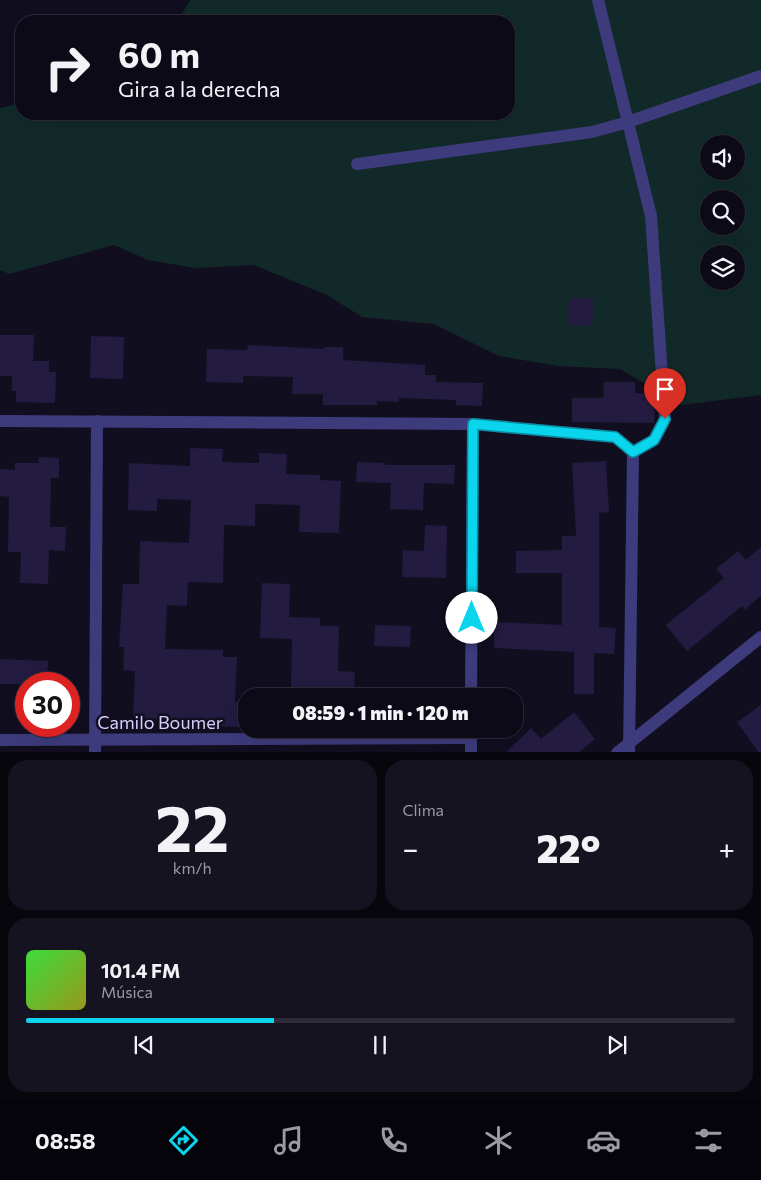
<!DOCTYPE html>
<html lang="es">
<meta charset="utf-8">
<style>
:root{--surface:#0d0a18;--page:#161321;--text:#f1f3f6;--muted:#9a9aa2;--line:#2d2b37;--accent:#0bd5ed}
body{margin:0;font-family:Commissioner,sans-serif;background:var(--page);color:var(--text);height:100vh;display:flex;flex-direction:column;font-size:19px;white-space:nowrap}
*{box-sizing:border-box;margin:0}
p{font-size:16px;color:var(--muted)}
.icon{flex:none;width:28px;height:28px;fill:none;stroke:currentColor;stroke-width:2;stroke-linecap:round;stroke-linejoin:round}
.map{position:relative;height:752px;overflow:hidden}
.sheet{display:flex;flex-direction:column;gap:8px;padding:8px;background:#07060d;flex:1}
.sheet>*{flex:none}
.banner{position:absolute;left:15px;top:15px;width:500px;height:105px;border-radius:20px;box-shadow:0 5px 20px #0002,0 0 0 1px var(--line);background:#0d0a18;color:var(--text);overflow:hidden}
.tools{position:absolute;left:700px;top:135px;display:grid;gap:10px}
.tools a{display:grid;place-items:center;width:45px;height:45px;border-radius:50%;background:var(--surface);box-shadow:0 5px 20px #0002,0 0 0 1px var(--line);font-size:25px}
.speed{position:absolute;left:15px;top:672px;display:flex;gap:10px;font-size:25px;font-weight:700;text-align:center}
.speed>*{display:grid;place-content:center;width:65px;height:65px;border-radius:50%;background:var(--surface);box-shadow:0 5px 20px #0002,0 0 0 1px var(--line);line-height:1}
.speed .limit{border:8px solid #d22;background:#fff;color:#111}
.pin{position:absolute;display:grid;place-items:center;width:42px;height:42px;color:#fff;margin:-51px -21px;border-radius:50% 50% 50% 0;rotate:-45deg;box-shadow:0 0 5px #0007}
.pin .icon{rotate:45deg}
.me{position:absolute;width:55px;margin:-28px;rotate:0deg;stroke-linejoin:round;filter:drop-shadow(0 0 4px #0008)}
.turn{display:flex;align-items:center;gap:18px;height:105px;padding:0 20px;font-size:22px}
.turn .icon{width:65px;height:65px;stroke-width:2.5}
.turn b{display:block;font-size:35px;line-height:42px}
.big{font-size:38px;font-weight:800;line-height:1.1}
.sheet .tile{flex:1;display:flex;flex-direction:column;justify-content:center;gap:8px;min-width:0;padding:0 18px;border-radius:20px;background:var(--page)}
.sheet .dial{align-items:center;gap:0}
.dial b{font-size:65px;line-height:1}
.song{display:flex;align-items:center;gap:15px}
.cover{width:60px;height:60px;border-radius:8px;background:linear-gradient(135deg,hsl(120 70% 55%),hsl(60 70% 35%))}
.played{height:5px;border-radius:2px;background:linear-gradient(90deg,var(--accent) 35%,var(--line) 35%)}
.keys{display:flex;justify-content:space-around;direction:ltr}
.heat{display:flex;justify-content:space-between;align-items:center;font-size:28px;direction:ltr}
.sheet .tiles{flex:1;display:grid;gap:8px;grid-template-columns:1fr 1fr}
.tile:last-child{grid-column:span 2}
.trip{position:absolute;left:238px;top:688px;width:285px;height:50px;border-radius:20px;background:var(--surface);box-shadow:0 5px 20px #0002,0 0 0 1px var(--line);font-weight:800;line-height:50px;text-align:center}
.tabs{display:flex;height:80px;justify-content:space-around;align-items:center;background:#05040a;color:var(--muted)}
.tabs .icon{width:35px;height:35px}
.tabs .active{color:var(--accent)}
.tabs b{font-size:22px;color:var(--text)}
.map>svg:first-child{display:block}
.green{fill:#112a29;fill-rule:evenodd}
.building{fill:#231b40}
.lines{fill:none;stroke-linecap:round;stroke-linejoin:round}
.minor{stroke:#3e3b7d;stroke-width:12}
.tertiary{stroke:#3e3b7d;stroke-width:12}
.route-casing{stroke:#078a9a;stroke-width:12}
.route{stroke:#0bd5ed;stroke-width:9}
.labels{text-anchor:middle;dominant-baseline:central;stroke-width:5;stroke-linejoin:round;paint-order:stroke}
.street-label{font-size:18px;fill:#d5cffd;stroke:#110e20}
</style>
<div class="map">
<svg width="761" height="753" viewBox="0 0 761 753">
<rect width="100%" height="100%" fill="#110e20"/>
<path class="green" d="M190 0H761V395L681 405 620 369 558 366 499 356 434 324 362 317 327 295 254 265 196 268 148 260 114 245 9 274 0 270V108L21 103V114H509V21H178ZM709 144H736V171H709ZM709 199H736V226H709ZM709 254H736V281H709Z"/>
<g class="building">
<path d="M569 297 594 299 592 326 568 325Z"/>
<path d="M0 335H34L33 361H49V372H56L55 403 16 402V391H12V376H0Z"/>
<path d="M91 336 124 337 123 379 90 378Z"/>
<path d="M248 345 324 349V347H343V360L425 365V375H436V382L483 383 482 406 456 405V400L399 398V402L377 401V405H323V394H292L293 377 243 376V383L206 382 207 349 247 350Z"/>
<path d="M604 382H635V393L655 394 654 423 572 422V398H603Z"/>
<path d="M190 448 223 449 222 462 259 463V453L287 454 286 474 320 475V480L341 481 339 533 299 532 300 505 255 504V526L224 525 223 583 188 582 187 606 167 605 165 649 223 650V657H237L235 702H242V727L171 725 172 719 133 718 135 671 123 670 124 647H119L123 584H139L140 541 189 543 191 500 157 499V511L128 510 129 463 190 466Z"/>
<path d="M39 457 59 458V478H51L50 527H66L65 551 49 550 48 584 20 583 21 552H8L9 497 0 496V469L15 470V463H38Z"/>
<path d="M606 461 609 512 599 513V627L616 628 614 654 594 653V694H574V652L494 648V622L562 625V573H516V551L562 550V536H576L572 463Z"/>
<path d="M357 462 385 463V465H455L454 484 424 483 423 510 390 509 391 483 356 482Z"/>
<path d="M425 525 447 526 446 578 402 577 403 550 424 551Z"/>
<path d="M761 547V595L745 610 742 606 687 651 666 625 724 578 716 569 738 551 746 560Z"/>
<path d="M262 583 290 584 289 617 320 618V626H339L338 671 355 672 354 696H331L332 691 291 690 292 639 260 638Z"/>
<path d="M375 625 411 626 410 647 374 646Z"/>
<path d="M0 659 48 661 47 684H0Z"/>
<path d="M761 705V753H759L737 722Z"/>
<path d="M574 712 595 739 578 753H505L531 728 541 739Z"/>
</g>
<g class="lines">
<g class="minor">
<path d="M598 0 651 216 665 419 654 440 633 452"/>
<path d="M357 164 592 132 628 122 761 76"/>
<path d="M0 421 473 424 615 437 633 452 629 753"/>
<path d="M471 696 473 424"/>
<path d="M471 729V753"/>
<path d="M0 740 471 738"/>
<path d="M95 753 97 421"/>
</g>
<path class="tertiary" d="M617 753 761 637"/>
</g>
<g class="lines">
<g class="route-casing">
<path id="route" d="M472 618 473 424 615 437 633 452 654 440 665 419"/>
</g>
<use href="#route" class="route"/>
</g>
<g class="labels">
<g class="street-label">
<text x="160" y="722">Camilo Boumer</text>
</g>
</g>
</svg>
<div class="tools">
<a><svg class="icon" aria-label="sound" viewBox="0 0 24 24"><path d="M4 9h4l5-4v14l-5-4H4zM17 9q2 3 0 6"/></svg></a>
<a><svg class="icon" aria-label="search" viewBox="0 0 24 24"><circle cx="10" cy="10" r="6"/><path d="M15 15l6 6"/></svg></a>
<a><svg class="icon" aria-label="layers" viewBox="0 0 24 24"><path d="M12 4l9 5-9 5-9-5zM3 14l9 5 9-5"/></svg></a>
</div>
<div class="speed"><div class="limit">30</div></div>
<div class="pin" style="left:665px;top:419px;background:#d93025"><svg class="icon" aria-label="arrive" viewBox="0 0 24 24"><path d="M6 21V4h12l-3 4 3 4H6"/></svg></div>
<svg class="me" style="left:472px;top:618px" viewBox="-20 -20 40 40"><circle r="19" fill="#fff"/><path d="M0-13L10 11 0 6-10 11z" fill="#0bd5ed"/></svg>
<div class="trip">08:59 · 1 min · 120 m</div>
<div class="banner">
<div class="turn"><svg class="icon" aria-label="right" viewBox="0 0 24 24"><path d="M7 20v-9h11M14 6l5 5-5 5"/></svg><div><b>60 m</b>Gira a la derecha</div></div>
</div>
</div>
<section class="sheet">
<div class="tiles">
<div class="tile dial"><b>22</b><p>km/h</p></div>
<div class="tile"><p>Clima</p>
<div class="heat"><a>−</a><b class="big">22°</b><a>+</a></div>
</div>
<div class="tile">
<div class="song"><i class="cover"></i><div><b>101.4 FM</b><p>Música</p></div></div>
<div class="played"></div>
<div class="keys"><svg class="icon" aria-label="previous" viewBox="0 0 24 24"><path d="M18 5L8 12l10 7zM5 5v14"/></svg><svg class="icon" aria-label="pause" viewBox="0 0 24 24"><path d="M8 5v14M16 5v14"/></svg><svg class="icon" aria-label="next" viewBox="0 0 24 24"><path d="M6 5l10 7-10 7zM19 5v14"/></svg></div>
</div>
</div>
</section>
<nav class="tabs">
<b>08:58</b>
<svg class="icon active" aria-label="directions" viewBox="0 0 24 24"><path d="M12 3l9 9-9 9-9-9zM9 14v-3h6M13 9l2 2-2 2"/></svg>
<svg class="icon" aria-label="music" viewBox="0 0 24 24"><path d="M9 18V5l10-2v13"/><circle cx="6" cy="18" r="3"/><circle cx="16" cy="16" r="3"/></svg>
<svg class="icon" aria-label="phone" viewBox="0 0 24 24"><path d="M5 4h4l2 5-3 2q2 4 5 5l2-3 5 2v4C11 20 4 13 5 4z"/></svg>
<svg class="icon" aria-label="climate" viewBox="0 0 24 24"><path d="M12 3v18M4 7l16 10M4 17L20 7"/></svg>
<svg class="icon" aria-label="car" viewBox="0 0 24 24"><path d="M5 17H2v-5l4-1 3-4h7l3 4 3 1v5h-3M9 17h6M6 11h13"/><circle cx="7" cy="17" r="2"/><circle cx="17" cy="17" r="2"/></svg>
<svg class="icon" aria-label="filters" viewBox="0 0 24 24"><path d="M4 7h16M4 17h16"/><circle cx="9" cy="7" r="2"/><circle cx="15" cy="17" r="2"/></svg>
</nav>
